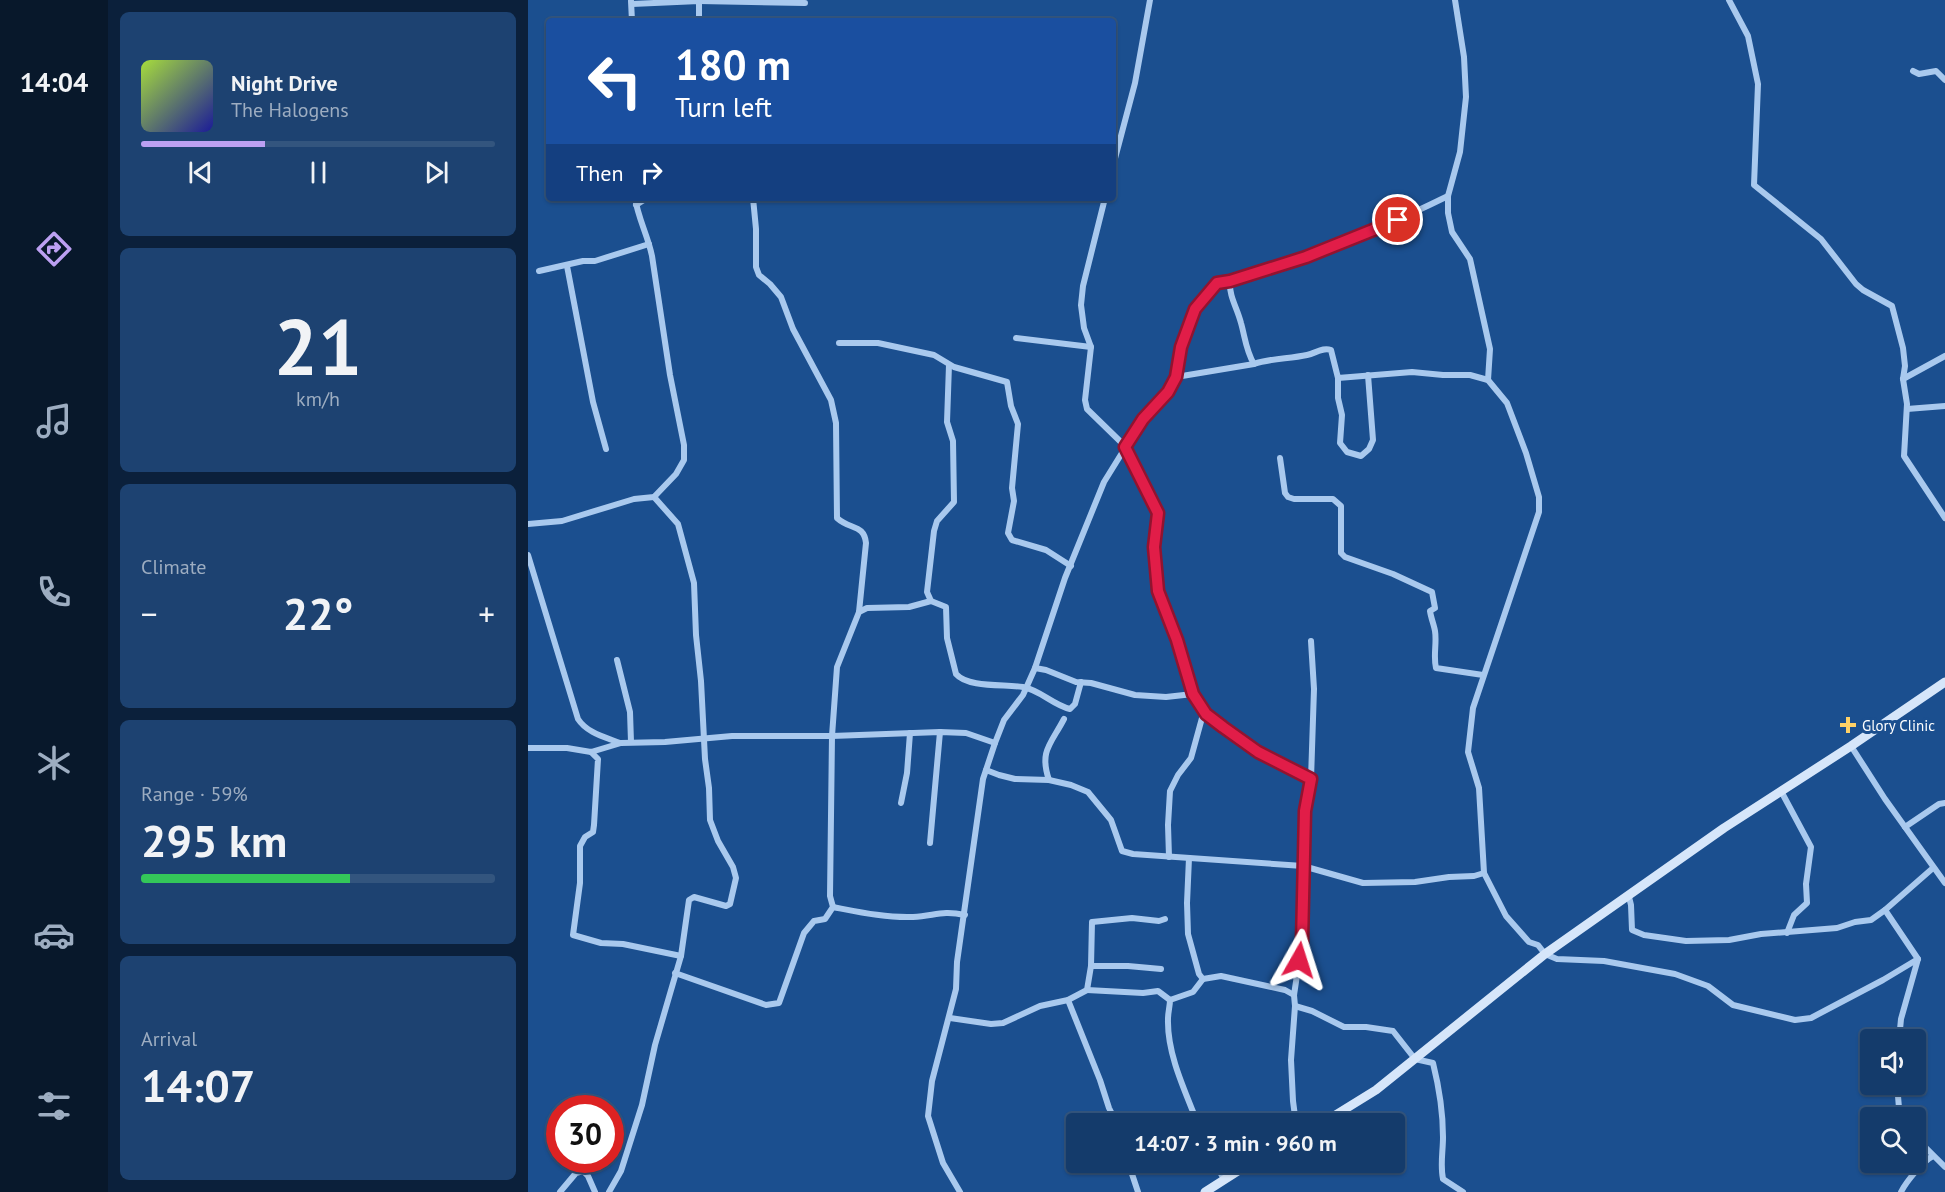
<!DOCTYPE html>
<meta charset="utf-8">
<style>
:root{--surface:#143b6b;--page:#1d4271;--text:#f1f3f6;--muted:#9dadc1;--line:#33557e;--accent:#bca0f2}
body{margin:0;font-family:"PT Sans",sans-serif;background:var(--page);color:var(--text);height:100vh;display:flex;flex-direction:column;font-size:22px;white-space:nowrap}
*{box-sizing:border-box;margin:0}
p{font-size:20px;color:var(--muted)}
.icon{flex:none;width:33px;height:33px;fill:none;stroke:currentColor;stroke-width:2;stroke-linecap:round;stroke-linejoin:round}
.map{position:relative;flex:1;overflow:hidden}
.drawer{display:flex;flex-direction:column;gap:12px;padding:12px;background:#0b203b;width:420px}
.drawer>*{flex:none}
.top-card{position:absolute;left:18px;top:18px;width:570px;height:183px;border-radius:6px;box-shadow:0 2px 4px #0004,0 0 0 2px var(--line);background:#1a4fa0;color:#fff;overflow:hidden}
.controls{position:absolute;left:1332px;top:1029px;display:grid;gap:12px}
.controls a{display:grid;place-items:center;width:66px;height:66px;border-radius:6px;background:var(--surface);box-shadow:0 2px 4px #0004,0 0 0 2px var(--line);font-size:30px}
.speed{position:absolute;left:18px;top:1095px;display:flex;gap:12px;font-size:30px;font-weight:700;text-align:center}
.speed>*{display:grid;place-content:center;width:78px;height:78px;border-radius:50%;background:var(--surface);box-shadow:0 2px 4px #0004,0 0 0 2px var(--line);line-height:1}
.speed .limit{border:9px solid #d22;background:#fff;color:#111}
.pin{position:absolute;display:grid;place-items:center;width:51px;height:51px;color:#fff;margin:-26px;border:3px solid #fff;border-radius:50%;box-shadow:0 2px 6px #0007}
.me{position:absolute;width:66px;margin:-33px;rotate:6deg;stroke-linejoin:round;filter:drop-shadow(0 0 4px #0008)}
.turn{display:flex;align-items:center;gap:21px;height:126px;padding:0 30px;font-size:27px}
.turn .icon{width:78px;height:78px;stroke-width:2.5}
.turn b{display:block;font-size:42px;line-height:51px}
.then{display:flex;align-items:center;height:57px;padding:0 30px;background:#0003;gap:12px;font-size:22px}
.big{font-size:45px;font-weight:600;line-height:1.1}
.drawer .tile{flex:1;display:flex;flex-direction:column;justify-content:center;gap:9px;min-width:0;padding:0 21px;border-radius:9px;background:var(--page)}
.drawer .dial{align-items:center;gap:0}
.dial b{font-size:78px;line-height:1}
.song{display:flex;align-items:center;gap:18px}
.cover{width:72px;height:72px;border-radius:9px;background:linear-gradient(135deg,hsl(80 70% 55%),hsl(240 70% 35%))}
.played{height:6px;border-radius:3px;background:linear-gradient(90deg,var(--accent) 35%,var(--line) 35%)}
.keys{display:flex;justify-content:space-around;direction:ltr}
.heat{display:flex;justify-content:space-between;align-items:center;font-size:33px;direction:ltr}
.charge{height:9px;border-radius:4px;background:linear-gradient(90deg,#34c759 59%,var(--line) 0)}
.trip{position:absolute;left:538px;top:1113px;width:339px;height:60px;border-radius:6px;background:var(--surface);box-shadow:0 2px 4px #0004,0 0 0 2px var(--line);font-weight:600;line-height:60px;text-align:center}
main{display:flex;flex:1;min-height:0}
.dock{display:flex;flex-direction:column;width:108px;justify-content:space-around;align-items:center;background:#08182b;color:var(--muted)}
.dock .icon{width:42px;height:42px}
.dock .current{color:var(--accent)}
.dock b{font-size:27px;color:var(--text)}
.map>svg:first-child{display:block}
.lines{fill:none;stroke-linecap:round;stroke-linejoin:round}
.street{stroke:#a9c9ee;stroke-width:6}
.secondary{stroke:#d6e6fa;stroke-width:9}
.route-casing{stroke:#92132f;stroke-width:15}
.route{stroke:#e11d48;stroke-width:10}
.poi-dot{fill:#ffd166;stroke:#1b4f8f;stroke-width:2}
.labels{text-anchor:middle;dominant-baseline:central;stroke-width:6;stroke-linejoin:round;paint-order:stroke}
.poi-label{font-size:15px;fill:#fff;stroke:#1b4f8f;text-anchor:start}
</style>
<main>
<nav class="dock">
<b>14:04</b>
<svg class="icon current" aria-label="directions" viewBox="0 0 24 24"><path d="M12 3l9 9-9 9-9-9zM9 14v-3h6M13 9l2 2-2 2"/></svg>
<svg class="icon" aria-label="music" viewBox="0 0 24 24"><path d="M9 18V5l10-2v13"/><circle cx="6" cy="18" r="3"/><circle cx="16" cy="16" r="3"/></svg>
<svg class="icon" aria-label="phone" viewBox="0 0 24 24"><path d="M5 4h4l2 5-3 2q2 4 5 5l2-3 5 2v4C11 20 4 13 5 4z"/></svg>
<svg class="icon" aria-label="climate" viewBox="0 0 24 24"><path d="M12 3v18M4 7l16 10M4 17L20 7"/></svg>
<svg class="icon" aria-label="car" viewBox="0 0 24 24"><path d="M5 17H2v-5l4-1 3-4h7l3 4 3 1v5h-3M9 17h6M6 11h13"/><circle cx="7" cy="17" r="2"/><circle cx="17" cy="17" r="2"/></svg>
<svg class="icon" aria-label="filters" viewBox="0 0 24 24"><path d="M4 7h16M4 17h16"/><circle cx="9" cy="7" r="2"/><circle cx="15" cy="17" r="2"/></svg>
</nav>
<section class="drawer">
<div class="tile">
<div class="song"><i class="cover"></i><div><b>Night Drive</b><p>The Halogens</p></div></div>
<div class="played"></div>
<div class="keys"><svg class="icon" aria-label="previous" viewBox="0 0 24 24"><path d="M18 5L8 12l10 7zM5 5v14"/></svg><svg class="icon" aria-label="pause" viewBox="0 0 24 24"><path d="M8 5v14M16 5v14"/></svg><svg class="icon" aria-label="next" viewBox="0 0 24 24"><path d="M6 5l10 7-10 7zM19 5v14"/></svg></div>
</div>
<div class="tile dial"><b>21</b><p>km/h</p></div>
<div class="tile"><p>Climate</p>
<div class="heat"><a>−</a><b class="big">22°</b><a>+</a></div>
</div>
<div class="tile"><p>Range · 59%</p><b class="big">295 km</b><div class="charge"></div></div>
<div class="tile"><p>Arrival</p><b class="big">14:07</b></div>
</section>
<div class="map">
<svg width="1417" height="1192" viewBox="0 0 1417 1192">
<rect width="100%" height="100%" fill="#1b4f8f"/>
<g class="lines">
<g class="street">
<path d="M927 0 936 57 938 97 932 152 920 196V213L924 232 942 259 962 349 960 380"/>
<path d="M1201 0 1220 36 1230 84 1226 185 1293 239 1328 284 1335 290 1364 306 1375 348 1377 366 1375 379 1379 404 1376 456 1417 518"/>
<path d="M103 1 104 21"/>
<path d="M171 1 277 3"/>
<path d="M104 4 171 1V21"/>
<path d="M1385 71 1391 74 1408 71 1417 80"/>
<path d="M585 166 607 83 622 0"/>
<path d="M225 198 228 229V267L231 275 242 284 253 297 265 329 303 400 308 423 309 518C322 530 336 524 338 543L331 612"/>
<path d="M577 198 555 286 553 305 556 328 563 347 557 400 559 409 598 447 630 513 626 547 630 591 649 640 665 694 678 714 674 718 663 758 650 775 642 791 640 825 641 857"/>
<path d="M108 205 119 198"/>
<path d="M39 266 65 402 78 449"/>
<path d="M11 271 55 261H67L121 244"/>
<path d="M702 281C701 297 709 307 713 323 717 337 718 351 726 364 743 358 761 359 779 355 788 353 795 347 803 350L810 378 884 372 915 375H942L960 380 979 403 998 453 1011 497V512L945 708 940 752 951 788 956 873 978 916 1001 942 1010 945 1017 954 1029 959 1076 961 1147 974 1180 986 1205 1005 1267 1020 1283 1018 1355 980 1390 959"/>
<path d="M488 338 563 347"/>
<path d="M311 343H350L406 355 426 367 479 382 483 406 490 424 484 488 486 501 480 533 484 540 518 550 543 566"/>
<path d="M421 365 419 422 425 441 426 502 409 521 406 531 399 592 403 601 418 607 419 638 428 674C440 688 477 684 495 687 512 690 525 705 542 709L547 704 553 682"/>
<path d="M648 377 726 364"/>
<path d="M810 378V398L814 415 812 443 819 452 833 456 841 449 845 440 840 375"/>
<path d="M1375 379 1417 356"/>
<path d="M1379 409 1417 406"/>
<path d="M752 458 757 493 760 497 766 499H805L813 506V553L817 557 865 574 904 592 907 608 902 611C903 618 906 625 907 631 909 643 905 656 908 668L955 675"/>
<path d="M0 524 34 521 106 499 126 497 148 474 156 460V445L142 375 124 256C120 236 110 218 107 198"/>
<path d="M0 555 50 719C59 733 77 737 92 743"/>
<path d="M89 660 102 712 103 742"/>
<path d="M507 668 518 670 548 682 563 683 607 695 638 697 665 694"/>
<path d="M678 714 730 752 783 779"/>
<path d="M1323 746 1357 799 1417 883"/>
<path d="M0 748H39L63 752 93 743 137 742 204 736H304L412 732 438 733 467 743"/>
<path d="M63 752 70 759 66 825 65 832 57 837 52 846V883L45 935 73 943 95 944 153 956"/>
<path d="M458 770 471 775 487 779 521 780 543 785 560 792 583 820 594 851 605 854 775 866 835 883 887 882 921 877 946 876 956 873"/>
<path d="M521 780C511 751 523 744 536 719"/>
<path d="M1253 791 1283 847 1278 884 1279 903 1266 915 1259 933"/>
<path d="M373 803 379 773 382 733"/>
<path d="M1377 827 1411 804 1417 803"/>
<path d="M402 843 412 732"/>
<path d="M661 858 659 903 660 934 671 974 675 979 693 976 757 990 766 995"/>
<path d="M1101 897 1103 905 1104 930 1116 935 1158 941 1201 940 1233 934 1309 928 1327 922 1343 920 1357 910"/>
<path d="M305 907C331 912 358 918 385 917 407 916 413 910 437 915"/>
<path d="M563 966 564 922 604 918 631 921 637 919"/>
<path d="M147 973 238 1005 251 1003 276 933 286 921 297 919 305 907 302 896 304 736 309 667 331 612 339 608 381 607 403 601"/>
<path d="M559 990 615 993 630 991 642 1000"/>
<path d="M540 1000 572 1080 581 1108 589 1124"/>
<path d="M767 1006 784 1011 816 1027H838L865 1031 887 1059 905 1063C911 1087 915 1112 915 1137 915 1152 912 1165 915 1179L935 1192"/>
<path d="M422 1018 463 1024 475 1023 512 1006 540 1000 559 990 563 966H600L633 969"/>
<path d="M1371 1040 1373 1019 1390 959 1357 910 1405 868"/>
<path d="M1369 1084 1371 1108 1375 1118"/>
<path d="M670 1124C657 1091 639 1054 640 1019 640 1012 642 1006 642 1000L665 992 675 979"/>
<path d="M768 1124 765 1101 763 1060 767 1006 766 995 774 942 778 811 783 779 786 689 783 641"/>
<path d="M1388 1138 1417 1167"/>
<path d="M600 1162 610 1192"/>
<path d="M686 1162 696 1179"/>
<path d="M32 1192 48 1173 55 1171 60 1176 67 1192"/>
<path d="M81 1192 93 1171 114 1105 127 1045 153 956 161 900 166 897 198 906 202 904 208 878 205 867 190 841 182 820 181 788 177 759 173 681 168 635 166 583 150 524 126 497"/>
<path d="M432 1192 415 1163 400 1116 404 1081 428 989 429 962 455 779 467 743 476 720 495 695 507 668 537 578 576 482 615 419 640 392 648 377 653 347 667 310 689 283C707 280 724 273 742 268 805 249 861 225 920 196"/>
<path d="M1373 1192C1378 1182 1395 1161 1405 1156"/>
</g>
<g class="secondary">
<path d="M793 1124 848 1090 1017 954 1196 828 1323 746 1417 682"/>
<path d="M677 1192 724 1162"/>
</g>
</g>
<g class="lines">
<g class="route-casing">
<path id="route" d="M771 960 774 942 777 811 783 779 730 752 695 727 678 714 665 694 649 640 630 591 626 547 630 513 597 447 615 419 640 392 648 377 653 347 667 309 689 283 702 281 778 257 870 220"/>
</g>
<use href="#route" class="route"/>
</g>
<path class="poi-dot" d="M1317 716h6v6h6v6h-6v6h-6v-6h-6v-6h6z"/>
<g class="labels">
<g class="poi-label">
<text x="1334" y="725">Glory Clinic</text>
</g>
</g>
</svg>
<div class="controls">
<a><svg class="icon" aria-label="sound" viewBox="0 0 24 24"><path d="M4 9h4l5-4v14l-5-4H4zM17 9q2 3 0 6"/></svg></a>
<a><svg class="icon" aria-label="search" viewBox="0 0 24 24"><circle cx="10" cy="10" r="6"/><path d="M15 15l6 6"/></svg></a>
</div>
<div class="speed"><div class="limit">30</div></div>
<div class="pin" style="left:870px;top:220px;background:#d93025"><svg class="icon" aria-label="arrive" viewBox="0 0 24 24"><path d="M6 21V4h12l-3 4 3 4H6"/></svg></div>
<svg class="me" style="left:771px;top:960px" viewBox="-20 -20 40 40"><path d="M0-17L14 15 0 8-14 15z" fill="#e11d48" stroke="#fff" stroke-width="4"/></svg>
<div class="trip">14:07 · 3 min · 960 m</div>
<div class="top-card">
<div class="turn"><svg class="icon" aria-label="left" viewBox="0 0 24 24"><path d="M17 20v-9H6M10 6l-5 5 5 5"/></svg><div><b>180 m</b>Turn left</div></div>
<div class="then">Then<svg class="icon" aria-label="right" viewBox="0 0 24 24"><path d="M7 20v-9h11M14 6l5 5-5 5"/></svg></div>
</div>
</div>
</main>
